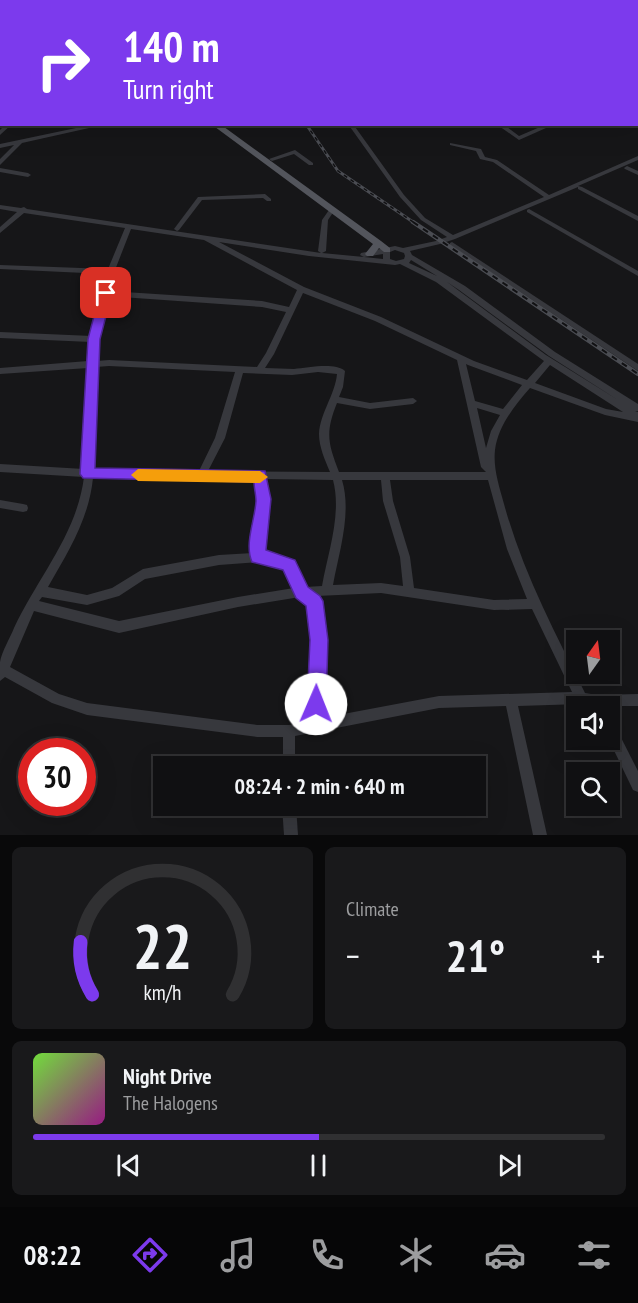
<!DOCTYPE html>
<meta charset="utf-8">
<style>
:root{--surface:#101012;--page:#19191b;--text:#f1f3f6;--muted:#9c9d9f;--line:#303032;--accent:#7c3aed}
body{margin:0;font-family:"PT Sans Narrow",sans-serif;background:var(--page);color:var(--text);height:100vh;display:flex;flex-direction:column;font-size:22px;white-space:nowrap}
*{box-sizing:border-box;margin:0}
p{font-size:20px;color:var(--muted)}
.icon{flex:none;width:33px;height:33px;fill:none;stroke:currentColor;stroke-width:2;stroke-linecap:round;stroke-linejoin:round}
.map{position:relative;height:835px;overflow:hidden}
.panel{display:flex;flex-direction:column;gap:12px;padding:12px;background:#09090a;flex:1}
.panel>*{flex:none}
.hud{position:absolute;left:0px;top:0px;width:639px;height:126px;box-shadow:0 6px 24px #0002,0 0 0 2px var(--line);background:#7c3aed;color:#fff;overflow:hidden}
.needle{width:39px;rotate:14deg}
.fabs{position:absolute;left:566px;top:630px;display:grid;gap:12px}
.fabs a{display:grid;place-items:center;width:54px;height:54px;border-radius:0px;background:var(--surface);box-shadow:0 6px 24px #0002,0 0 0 2px var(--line);font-size:30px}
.speed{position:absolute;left:18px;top:738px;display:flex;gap:12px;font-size:30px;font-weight:700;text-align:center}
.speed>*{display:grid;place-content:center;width:78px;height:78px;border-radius:50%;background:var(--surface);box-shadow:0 6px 24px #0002,0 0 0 2px var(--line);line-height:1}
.speed .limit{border:9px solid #d22;background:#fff;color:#111}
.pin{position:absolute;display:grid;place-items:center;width:51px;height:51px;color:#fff;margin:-26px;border-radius:12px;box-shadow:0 3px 9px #0006}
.me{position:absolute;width:66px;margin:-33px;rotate:1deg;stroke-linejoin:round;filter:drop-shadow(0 0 4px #0008)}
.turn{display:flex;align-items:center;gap:21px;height:126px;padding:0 24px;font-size:27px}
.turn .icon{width:78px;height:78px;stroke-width:2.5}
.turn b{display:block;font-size:42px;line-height:51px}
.big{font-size:45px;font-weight:700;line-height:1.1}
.panel .tile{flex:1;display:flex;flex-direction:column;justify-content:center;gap:9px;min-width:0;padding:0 21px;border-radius:9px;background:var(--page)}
.panel .dial{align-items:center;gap:0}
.dial svg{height:156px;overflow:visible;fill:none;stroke:var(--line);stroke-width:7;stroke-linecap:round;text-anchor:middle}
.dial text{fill:var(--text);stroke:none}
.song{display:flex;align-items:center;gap:18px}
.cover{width:72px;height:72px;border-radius:9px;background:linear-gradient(135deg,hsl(100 70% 55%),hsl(310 70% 35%))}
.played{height:6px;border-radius:3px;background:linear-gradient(90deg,var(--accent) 50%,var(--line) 50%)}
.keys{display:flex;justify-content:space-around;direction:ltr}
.heat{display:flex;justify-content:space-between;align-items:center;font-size:33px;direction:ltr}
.panel .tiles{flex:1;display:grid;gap:12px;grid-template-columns:1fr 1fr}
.tile:last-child{grid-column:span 2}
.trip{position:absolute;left:153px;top:756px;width:333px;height:60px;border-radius:0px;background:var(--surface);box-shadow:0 6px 24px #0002,0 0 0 2px var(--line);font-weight:700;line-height:60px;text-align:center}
.tab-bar{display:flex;height:96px;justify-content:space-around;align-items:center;background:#060607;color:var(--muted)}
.tab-bar .icon{width:42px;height:42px}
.tab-bar .active{color:var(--accent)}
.tab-bar b{font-size:27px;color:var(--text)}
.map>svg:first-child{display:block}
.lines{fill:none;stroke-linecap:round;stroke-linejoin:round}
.minor{fill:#37383d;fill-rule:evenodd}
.major{fill:#53555c;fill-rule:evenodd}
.rail-far1-casing{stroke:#4a4c52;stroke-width:3}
.rail-casing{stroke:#4a4c52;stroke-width:4.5}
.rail-far1{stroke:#111113;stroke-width:1.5;stroke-dasharray:4;stroke-linecap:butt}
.rail{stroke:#111113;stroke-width:2;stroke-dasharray:6;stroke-linecap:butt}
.route{fill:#7c3aed;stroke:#51269a;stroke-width:1.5}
.slow{fill:#f59e0b}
</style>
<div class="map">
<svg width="638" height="835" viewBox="0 0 638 835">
<rect width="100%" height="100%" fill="#161618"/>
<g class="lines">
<g class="minor">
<path d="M337 0H341L342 2H338Z"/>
<rect x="456" y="0" width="4" height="2"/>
<rect x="479" y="0" width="4" height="2"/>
<path d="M603 0H629L622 2H587Z"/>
<rect x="0" y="43" width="2" height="2"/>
<rect x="0" y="64" width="2" height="3"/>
<path d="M0 85H2V88L0 89Z"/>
<path d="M0 104H2V107L0 108Z"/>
<path d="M6 124H12L0 135V130Z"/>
<path d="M95 124H107L22 143 0 165V159L14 145 0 148V144Z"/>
<path d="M348 124H353L404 195 425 218 453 235 544 197 493 162 480 159 476 151 450 145V143L481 149 485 157 497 160 549 195 638 156V160L578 186 582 187 638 216V221L578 189V187L455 239 440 244 410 251 412 255 465 286 555 352 638 404V411H635L638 412V422L605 415 530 388C515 405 498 426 495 450 493 468 499 486 504 504 522 570 554 631 585 693L597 695 638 694V706H594L581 704 518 706 547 835H533L506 706 439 708 295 736V766H283V737H257L87 715 52 703 5 677 0 681C0 675 0 668 0 662 2 651 10 638 14 628 38 577 77 534 84 477L0 472V464L84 469 88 368 0 374V368L88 361 91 342 0 338V332L92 336 98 301 106 274 0 269V265L108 269 125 228 24 213 0 233V227L17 212 0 209V205L21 208 24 207 27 209 321 253 318 251 322 220 329 210 331 209 334 211 328 220 326 251 322 253 364 257 360 255 361 253 395 246 403 248 436 241 447 237 421 220 400 197ZM131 229 204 240 297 290 289 307 262 301 109 291 113 274 117 272 115 270ZM219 242 309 256 395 265 400 264 436 282 544 361 527 380 474 361 381 317 304 287ZM395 250 404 253 405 256 404 259 396 261 390 259V252ZM383 254V259L364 257ZM411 260 437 276 409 263ZM447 282 459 290 549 356 618 400 546 355ZM303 293 375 321 457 360 481 467 486 472H339C328 443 325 433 337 403L370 409 413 404 417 401 413 398 370 403 339 397 343 387 345 371C334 362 308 368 294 369 285 369 275 368 265 368L274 354ZM107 296 262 307 286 312 266 353 257 367 109 360 97 361 102 321ZM466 364 468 365 522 385 503 409 475 401ZM550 365 623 412 606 409 535 383ZM109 366 235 372 215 438 199 471 94 470 96 367ZM318 372 337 374C335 395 320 413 319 434 319 447 325 460 330 472L208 471 225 438 243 373 292 375ZM477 408 500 415 491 431 486 448ZM93 478 118 479H256L257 506 253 553 219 555 143 569 112 588 87 595 48 587C68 552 89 519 93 478ZM265 479 333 480C342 514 328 552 322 586L305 587 293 562 272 553H264L267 506ZM342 480H381L383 501 400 557 403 586 381 583 333 585C339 552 352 513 342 480ZM390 480H488L507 549 527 599 494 600 414 588 410 557 393 501ZM258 562 272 563 285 568 294 588 238 597 119 621 39 601 42 597 87 605 119 596 145 579 219 565ZM381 593 494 610 532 609 572 692 439 696 322 718C323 692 330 617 317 596ZM300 597 309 604C315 643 311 682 310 721L289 725H257L87 703 59 694 10 667 34 611 119 633 238 607Z"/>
<path d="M496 124H503L519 136 547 124H555L519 140Z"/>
<path d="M295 150 313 163V165H309L294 154 272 161 269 159Z"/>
<path d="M627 166 638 171V175L625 169 624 168Z"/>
<path d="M0 168 28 173 31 175 28 177 0 172Z"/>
<path d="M265 194 271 199V201H267L263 198 202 200 179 230 177 231 174 229 198 197Z"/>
<path d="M529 209 638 271V276L527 212V210Z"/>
<path d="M452 242 638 364V371L450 245V243Z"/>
<path d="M0 500 23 504 27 505 28 508 27 511 23 512 0 508Z"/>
<path d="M609 720 613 722 638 771V792L633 790 609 740Z"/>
<path d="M282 806H296L298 835H284Z"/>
</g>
<g class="major">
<path d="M45 0H52L53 2H46Z"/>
<path d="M638 122V127L633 124H638Z"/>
<path d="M211 124H220L381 241 390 248V252H384L379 248 373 256H367L365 254 373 244Z"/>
</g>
<g class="rail-far1-casing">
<path id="rail-far1" d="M306 124 338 171 416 224"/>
</g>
<g class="rail-casing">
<path id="rail" d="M413 222 638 374"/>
</g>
<use href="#rail-far1" class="rail-far1"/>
<use href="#rail" class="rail"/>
</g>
<path class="route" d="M106 289 112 293 100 339 95 468 265 471 271 499 266 550 295 560 308 587 320 596 323 601 328 640 326 704 323 711 316 713 310 711 307 704 310 640 306 606 296 598 283 570 252 562C244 544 255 520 256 501 256 495 254 488 254 482L83 478 80 474 88 339 100 293Z"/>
<path class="slow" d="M138 469 260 471 268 477 260 483 138 481 131 475Z"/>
</svg>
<div class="fabs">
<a><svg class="needle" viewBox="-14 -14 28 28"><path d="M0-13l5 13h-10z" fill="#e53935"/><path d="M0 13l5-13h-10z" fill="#9c9d9f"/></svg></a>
<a><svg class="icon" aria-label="sound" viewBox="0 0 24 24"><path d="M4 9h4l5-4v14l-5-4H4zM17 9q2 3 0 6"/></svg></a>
<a><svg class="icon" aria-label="search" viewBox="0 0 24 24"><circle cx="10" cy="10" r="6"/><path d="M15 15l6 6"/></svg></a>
</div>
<div class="speed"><div class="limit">30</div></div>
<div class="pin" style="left:106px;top:293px;background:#d93025"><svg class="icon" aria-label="arrive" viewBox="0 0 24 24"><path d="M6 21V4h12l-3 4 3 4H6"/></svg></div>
<svg class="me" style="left:316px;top:704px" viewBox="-20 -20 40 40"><circle r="19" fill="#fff"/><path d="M0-13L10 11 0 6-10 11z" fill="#7c3aed"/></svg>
<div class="trip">08:24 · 2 min · 640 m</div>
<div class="hud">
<div class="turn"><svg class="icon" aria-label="right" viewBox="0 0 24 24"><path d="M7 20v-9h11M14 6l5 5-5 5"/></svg><div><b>140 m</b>Turn right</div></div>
</div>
</div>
<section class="panel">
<div class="tiles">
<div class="tile dial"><svg viewBox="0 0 100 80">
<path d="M14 69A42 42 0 1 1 86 69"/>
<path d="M14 69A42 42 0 0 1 8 42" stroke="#7c3aed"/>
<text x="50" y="56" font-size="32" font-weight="700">22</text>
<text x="50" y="72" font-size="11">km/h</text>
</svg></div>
<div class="tile"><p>Climate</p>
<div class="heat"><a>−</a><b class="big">21°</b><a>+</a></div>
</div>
<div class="tile">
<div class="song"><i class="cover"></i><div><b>Night Drive</b><p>The Halogens</p></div></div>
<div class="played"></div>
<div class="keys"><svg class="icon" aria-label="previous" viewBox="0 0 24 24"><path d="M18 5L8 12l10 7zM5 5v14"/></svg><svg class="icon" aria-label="pause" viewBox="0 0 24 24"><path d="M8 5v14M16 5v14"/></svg><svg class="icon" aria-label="next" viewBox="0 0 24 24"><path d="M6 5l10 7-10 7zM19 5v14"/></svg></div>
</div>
</div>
</section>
<nav class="tab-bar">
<b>08:22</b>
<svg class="icon active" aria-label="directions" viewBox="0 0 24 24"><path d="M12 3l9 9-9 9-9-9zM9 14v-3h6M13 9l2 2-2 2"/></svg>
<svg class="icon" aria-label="music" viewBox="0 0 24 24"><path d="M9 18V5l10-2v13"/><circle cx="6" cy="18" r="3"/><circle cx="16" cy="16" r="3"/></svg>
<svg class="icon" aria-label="phone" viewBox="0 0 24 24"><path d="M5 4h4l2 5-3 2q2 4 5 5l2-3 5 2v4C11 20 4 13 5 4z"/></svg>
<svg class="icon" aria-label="climate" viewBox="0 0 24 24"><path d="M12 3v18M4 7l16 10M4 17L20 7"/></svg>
<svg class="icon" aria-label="car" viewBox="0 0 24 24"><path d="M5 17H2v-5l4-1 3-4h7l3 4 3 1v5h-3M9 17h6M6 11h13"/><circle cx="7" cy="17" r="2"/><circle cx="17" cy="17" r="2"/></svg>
<svg class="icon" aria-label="filters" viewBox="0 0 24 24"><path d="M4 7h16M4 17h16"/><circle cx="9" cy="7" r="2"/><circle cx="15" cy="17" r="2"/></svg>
</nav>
